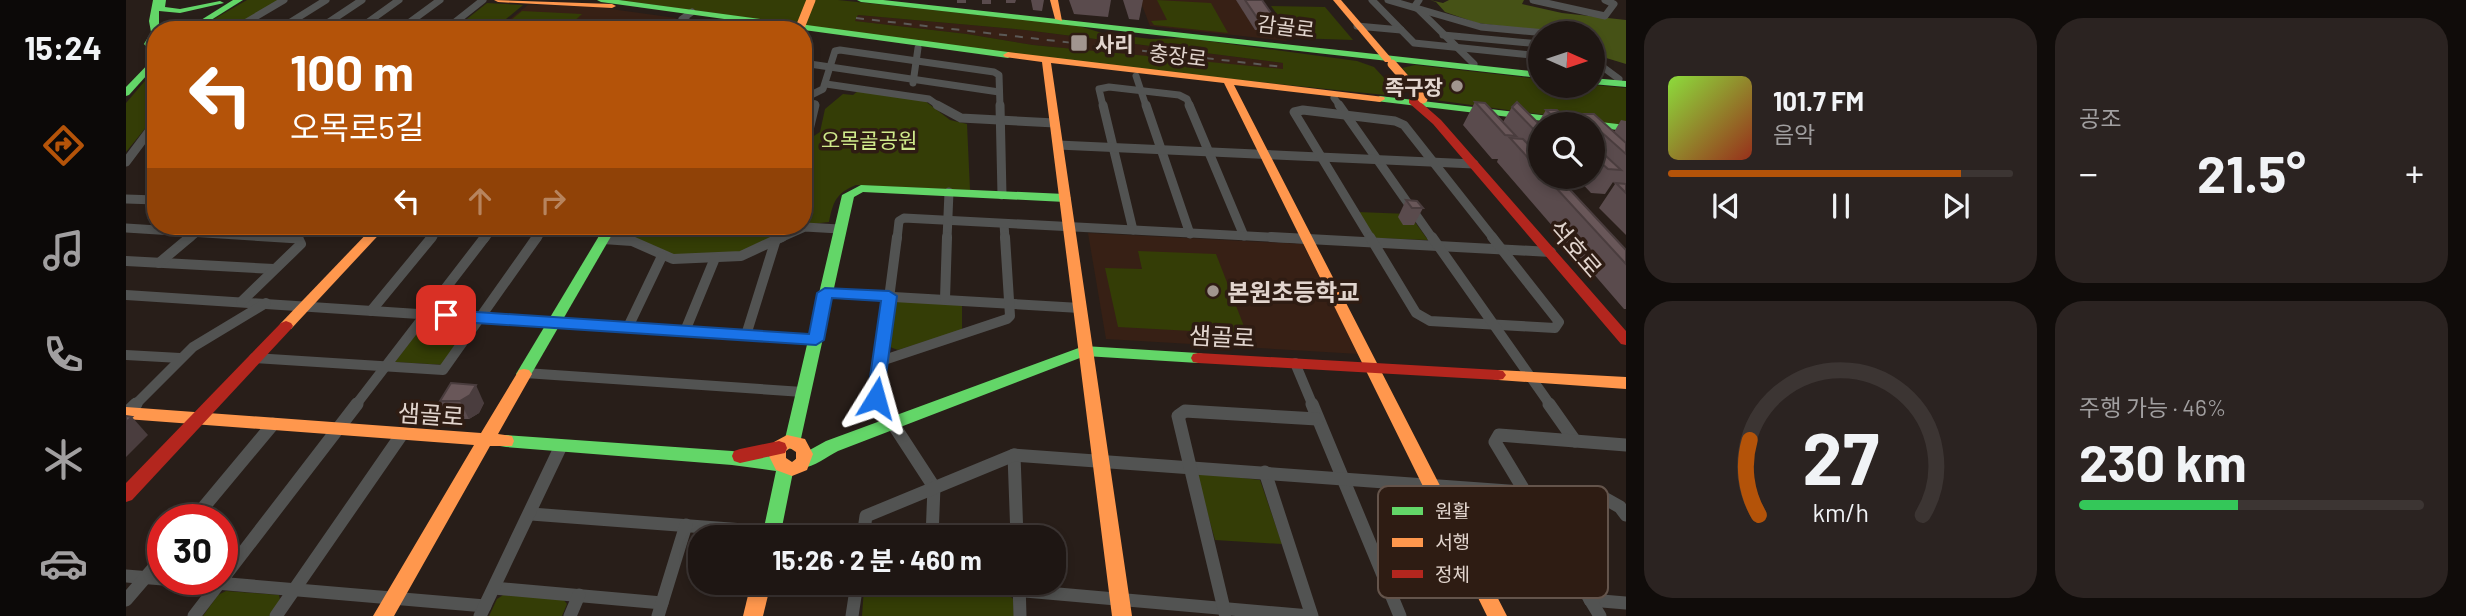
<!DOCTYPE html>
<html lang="ko">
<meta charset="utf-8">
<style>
:root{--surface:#1e1613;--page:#2b2321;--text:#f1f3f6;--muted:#a19fa0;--line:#3c3533;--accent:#b45309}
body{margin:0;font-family:Barlow,"Noto Sans KR",sans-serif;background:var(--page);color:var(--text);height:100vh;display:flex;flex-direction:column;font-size:26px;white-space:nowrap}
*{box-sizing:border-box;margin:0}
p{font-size:23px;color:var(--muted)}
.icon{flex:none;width:38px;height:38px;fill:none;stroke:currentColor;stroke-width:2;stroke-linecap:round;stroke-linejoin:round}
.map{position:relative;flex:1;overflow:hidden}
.drawer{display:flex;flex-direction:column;gap:18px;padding:18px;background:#100c0a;width:840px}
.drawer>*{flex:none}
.top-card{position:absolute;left:21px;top:21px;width:665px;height:214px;border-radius:28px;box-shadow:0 4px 10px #0003,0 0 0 2px var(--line);background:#b45309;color:#fff;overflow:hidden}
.needle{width:46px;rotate:93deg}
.controls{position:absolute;left:1402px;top:21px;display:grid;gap:14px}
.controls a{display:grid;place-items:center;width:77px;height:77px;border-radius:50%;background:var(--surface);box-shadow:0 4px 10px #0003,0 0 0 2px var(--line);font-size:35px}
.speed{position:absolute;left:21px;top:504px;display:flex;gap:14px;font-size:35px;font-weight:700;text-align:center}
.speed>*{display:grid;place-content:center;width:91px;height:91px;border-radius:50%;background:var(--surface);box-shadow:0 4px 10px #0003,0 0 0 2px var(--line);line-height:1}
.speed .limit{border:10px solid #d22;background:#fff;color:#111}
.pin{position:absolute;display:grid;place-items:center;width:60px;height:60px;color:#fff;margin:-30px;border-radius:14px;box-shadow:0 4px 10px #0006}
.me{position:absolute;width:77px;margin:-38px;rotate:8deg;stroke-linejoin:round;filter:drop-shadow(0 0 5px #0008)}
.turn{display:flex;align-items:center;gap:24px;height:147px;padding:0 28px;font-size:32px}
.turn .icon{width:91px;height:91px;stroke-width:2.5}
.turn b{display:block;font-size:49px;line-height:60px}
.lanes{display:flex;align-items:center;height:66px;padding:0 28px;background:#0003;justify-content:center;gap:35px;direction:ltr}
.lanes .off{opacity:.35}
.big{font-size:52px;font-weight:700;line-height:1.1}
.drawer .card{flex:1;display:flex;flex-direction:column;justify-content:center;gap:10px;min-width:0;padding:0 24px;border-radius:28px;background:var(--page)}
.drawer .dial{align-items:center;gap:0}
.dial svg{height:182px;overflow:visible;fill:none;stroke:var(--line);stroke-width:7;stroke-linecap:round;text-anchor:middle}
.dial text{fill:var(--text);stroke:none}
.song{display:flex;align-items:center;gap:21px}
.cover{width:84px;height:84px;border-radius:10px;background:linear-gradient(135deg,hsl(90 70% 55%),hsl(10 70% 35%))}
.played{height:7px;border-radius:4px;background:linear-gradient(90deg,var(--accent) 85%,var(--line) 85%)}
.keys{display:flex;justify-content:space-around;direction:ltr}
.heat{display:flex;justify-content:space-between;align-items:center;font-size:38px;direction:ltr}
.charge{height:10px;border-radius:5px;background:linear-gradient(90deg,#34c759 46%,var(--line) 0)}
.drawer .tiles{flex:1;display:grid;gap:18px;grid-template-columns:repeat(2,1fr)}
.trip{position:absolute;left:562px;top:525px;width:378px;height:70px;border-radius:28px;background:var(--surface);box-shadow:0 4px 10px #0003,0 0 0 2px var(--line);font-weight:700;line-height:70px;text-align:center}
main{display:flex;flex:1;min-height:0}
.menu{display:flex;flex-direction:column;width:126px;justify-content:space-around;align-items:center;background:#0c0908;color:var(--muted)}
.menu .icon{width:49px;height:49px}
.menu .active{color:var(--accent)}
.menu b{font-size:32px;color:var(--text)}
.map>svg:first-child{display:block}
.built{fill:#372015}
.green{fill:#343d06;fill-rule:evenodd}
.forest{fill:#465216}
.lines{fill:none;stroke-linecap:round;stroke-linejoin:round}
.street-far3{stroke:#525352;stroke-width:7}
.street-far2{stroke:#525352;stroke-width:9}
.street-far1{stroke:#525352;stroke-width:10}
.street{stroke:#525352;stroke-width:13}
.fast{fill:#63d668;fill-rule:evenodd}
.slow{fill:#ff974d;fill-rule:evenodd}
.jam{fill:#b3261e;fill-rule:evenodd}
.rail{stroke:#5b5956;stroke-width:2;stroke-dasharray:8 8;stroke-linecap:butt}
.slow-bridge{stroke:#ff974d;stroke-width:9}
.wall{fill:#5a4b4d}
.shaded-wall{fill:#4a3d3e}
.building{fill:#695759;stroke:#4a3d3e;stroke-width:2}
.route{fill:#1a73e8;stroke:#114b97;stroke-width:2}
.poi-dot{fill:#a1958f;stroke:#2e1c13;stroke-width:2.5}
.labels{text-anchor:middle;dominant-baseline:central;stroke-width:7;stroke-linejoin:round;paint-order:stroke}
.far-street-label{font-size:21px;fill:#e2d5ce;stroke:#2e1c13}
.far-poi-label{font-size:21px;font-weight:bold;fill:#e2d5ce;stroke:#2e1c13;text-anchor:start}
.far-park-label{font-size:21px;fill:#d0ea8b;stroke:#2e1c13}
.street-label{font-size:24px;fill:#e2d5ce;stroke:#2e1c13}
.poi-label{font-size:24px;font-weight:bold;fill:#e2d5ce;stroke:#2e1c13;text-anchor:start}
.key{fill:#2e1c13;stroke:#64544b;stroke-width:2}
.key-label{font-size:19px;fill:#e2d5ce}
</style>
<main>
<nav class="menu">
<b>15:24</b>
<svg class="icon active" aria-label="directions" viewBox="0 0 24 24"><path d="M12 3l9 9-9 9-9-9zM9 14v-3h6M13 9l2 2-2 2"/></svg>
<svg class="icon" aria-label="music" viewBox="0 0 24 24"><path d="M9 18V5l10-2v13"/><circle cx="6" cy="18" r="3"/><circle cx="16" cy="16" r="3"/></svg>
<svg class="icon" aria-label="phone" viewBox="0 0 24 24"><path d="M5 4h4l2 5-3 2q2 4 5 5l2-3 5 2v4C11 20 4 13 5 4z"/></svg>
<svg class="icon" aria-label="climate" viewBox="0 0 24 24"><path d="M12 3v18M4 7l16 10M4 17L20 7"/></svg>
<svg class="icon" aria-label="car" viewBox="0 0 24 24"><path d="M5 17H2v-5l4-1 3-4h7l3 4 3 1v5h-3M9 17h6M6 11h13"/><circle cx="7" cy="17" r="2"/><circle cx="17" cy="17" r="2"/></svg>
</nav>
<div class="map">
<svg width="1500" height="616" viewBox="0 0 1500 616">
<rect width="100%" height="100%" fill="#281e19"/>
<g class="built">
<path d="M1014 0H1133L1161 41 1024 26Z"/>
<path d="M402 5 463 6 550 18 549 20 514 30 371 29Z"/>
<path d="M732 15 899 30 1157 63V70L907 45 841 34 728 21Z"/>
<path d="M962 233 1177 244 1233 354 980 339Z"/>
</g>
<g class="green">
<path d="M121 0H156L106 30H69Z"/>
<path d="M493 0H712L950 25 976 33 1025 39 1059 38 1231 61 1248 67 1272 93 1269 96 958 64ZM732 15 899 30 1157 63V69L907 45 841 34 729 21Z"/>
<path d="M1031 0 1085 3 1102 33 1028 25 1025 21 1041 20Z"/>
<path d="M361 3 397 5 368 29 327 30Z"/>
<path d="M1145 6 1199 7 1227 40 1168 38Z"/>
<path d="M396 11 456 14 439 30H373Z"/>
<path d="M1289 65 1414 79V86L1467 85 1500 88V126L1309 100 1297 92 1276 68Z"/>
<path d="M30 68V115L0 152V103Z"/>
<path d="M733 90 799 101 824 120 841 124 844 190 730 185C710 193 707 202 703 222L677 225V143L694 132 699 109 717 94 727 95Z"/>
<path d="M1232 212 1283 214 1302 240 1249 238Z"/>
<path d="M501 226H675L610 255 542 256 495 236Z"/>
<path d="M1012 251 1090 254 1121 334 992 327 979 268 1016 269Z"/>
<path d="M768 302H836V330L772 350 764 347Z"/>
<path d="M304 320 345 322 320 365 269 362 299 322Z"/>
<path d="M1074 473 1134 480 1156 544 1089 540 1071 476Z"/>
<path d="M744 584 882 594 887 599 888 616H736L738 588Z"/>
<path d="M100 591 153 595 154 600 143 616H77L92 595Z"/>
<path d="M377 595 437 599 441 604 436 616H363L371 599Z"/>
</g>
<path class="forest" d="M1304 0 1317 3 1323 0H1398L1396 4 1436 13 1500 20V64L1467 54 1466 33H1434L1351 23 1319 12 1310 2Z"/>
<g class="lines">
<g class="street-far3">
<path d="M1246 0 1288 43 1414 56"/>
<path d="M1262 0 1355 27 1420 33"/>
<path d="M1293 0 1289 6 1348 64"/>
<path d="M1407 0 1479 16 1488 4 1479 0"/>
<path d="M566 12 556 19 579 30"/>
<path d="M1231 26 1275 30"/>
<path d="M107 30 158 0"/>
<path d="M152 30 200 0"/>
<path d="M191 30 236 0"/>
<path d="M231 30 273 0"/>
<path d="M273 30 314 0"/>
<path d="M319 30 357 0"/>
<path d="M1317 35 1414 44"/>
<path d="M1466 59 1493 79"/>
<path d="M677 63 873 92"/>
<path d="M1010 76 1020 106"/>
<path d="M787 83 792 48"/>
<path d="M700 84 803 99 813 106"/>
<path d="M1208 98 1214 106"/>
<path d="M677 99 697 89 709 51 714 50 868 72 873 75 874 106"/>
<path d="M677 100 689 104 688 106"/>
<path d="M977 106 973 89 983 87 1053 95 1061 99 1064 106"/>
</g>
<g class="street-far2">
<path d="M811 105 835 118 929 123"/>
<path d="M874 105 876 195"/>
<path d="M977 105 1007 230"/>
<path d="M1020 105 1064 234"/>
<path d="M1063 105 1118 236"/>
<path d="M1213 105 1307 239"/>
<path d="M677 133 683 130 689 105"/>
<path d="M932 145 1348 164"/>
<path d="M0 162 30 122"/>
<path d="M0 199 30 200"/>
<path d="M878 224 879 239"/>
<path d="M0 228 173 239"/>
<path d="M62 239 73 230"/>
<path d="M304 239 315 226"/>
<path d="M358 239 368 226"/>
<path d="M410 239 419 226"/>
<path d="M652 239 679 227 713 229"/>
<path d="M771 239 773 221 778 218 1178 239"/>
<path d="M821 239 823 192"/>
<path d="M1245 239 1168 112 1177 110 1269 121 1278 125 1368 239"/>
</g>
<g class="street-far1">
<path d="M1145 237 1425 252"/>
<path d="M1244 237 1290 313 1304 321 1429 328 1433 322 1366 237"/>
<path d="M1306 237 1425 406"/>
<path d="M477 239 506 241 547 259 615 256 656 237"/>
<path d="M0 261 148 269"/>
<path d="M33 263 64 237"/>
<path d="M699 293 954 308"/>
<path d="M0 295 690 340"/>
<path d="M819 299 821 237"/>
<path d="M115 302 175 244 172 238 159 237"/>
<path d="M245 311 306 237"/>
<path d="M502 327 536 256"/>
<path d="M559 331 589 258"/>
<path d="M620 335 650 239"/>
<path d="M0 355 54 358"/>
<path d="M128 358 317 370 411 237"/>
<path d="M755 361 881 319 884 316 879 237"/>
<path d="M1169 363 1187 406"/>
<path d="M399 373 677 392"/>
<path d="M8 406 67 347 140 303"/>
<path d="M229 406 359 237"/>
<path d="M755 406 750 398 771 237"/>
</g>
<g class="street">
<path d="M754 404 808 487 806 537"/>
<path d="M1186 404 1274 616"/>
<path d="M1423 404 1449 441"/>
<path d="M1 413 10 404"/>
<path d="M888 455 891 537"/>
<path d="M1139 472 1186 616"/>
<path d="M405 514 646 532"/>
<path d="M67 520 147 424"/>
<path d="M737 537 740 516 888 455 1478 498 1494 507 1500 515"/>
<path d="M0 576 37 579"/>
<path d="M44 579 359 606"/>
<path d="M806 583 1184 616"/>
<path d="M893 583 894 616"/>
<path d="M368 588 536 603"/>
<path d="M0 600 37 557"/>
<path d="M1464 600 1500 603"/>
<path d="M1099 613 1052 416 1059 411 1191 419"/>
<path d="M68 616 231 404"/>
<path d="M150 616 276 434"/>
<path d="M354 616 435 446"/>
<path d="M444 616 453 595"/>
<path d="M532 616 560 525"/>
<path d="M726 616 731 583"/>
<path d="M1474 616 1369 442 1373 435 1500 445"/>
</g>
<g class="fast">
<path d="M27 0H40L39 7 54 9 94 1 98 3 54 13 33 11V30H30V38L26 44 29 49 25 52 18 44 25 32 23 21Z"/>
<path d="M107 0H117L69 30H59Z"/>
<path d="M471 0H493L882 52 887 55 882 58 475 2Z"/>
<path d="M731 0H757L1414 72V78L735 2Z"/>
<path d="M30 56V65L3 95 0 96V87Z"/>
<path d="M1466 78 1500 81V87L1466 84Z"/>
<path d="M1254 96 1500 125V131L1466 127V124H1442L1250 101 1249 99Z"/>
<path d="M735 185 939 194 945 198 939 202 737 192 728 197 674 443 672 448 666 449 660 448 658 443 716 195Z"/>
<path d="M479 226H491L403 378H393L390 374Z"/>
<path d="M958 346 1072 353 1077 354 1079 358 1077 362 1072 363 959 356 712 451C700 457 684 471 671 467L668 462 671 457 700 441Z"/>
<path d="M380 435 606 451 655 458 665 462 668 467 654 537H636L650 471 606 465 380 447 374 446 372 441 374 436Z"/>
</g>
<g class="slow">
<path d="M368 0 486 4 490 6 486 8 372 2Z"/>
<path d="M924 0H932L936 21 929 19Z"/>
<path d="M1207 0H1215L1265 58V62H1259Z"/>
<path d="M882 52 1258 97 1259 99 1254 102 1108 85 1381 616H1361L1098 83 925 63 1006 616H986L916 62 879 57 877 55Z"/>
<path d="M248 226H261L165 329H155L153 326 155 323Z"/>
<path d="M398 369 403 370 406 374 372 434 386 436 388 441 386 446H364L268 616H247L348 445 0 419V407L355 433 393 370Z"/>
<path d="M1372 370 1500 377V389L1372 380 1367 379 1364 375 1367 371Z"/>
<path d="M661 435 679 439 687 454 681 470 666 476 650 470 643 456 648 442ZM664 448 670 452V459L666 462 660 458V451Z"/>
<path d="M625 583H645L637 616H617Z"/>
</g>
<g class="jam">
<path d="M1283 99H1291L1315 120 1500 331V345L1495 344 1307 124 1283 103Z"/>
<path d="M160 321 165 323 167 326 165 329 6 500 0 502V483L155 323Z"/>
<path d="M1072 353 1372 370 1377 371 1380 375 1377 379 1372 380 1072 363 1067 362 1065 358 1067 354Z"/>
<path d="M653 441 659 443 661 448 659 453 614 463 608 461 606 456 608 451 614 449Z"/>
</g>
<path class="rail" d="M730 18 1157 67"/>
<g class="slow-bridge">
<path d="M673 30 685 0"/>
<path d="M1266 64 1297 99"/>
</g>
</g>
<g class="wall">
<rect x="831" y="0" width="9" height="3"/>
<rect x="856" y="0" width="9" height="4"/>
<path d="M880 0H890L889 3H880Z"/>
<path d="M905 0H918L916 11 907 10Z"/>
<path d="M943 0H985L982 17 948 14Z"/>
<path d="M997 0H1017L1013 20 1003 19Z"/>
<path d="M1110 0H1136L1150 20 1146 30H1129Z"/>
<path d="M1349 102 1377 122 1386 107 1412 123 1420 110 1446 124H1414V177H1466V124H1449L1455 114 1488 132 1495 120 1500 121V235L1473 208 1489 184 1487 182 1479 194 1465 193 1451 178 1444 189 1500 250V309H1498L1371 162 1372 159H1366L1337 125Z"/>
<path d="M1280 200 1297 208 1288 225H1277L1272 217Z"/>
<path d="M508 226H556L554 229H508Z"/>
<path d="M325 383 358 403 353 413 343 419H323L314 401Z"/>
</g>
<g class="shaded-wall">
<path d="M350 385 358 403 353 413 343 419 334 401Z"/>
<path d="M6 417 22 435 0 457V422Z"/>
</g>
<g class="building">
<path d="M1119 0H1136L1150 20 1132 19Z"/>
<path d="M1349 102 1359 103 1390 136 1379 135Z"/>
<path d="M1391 102 1414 125V136L1386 107Z"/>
<path d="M1420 110H1431L1446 124H1435Z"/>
<path d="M1455 114H1468L1500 143V154Z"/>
<path d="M1384 138 1397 139 1414 157V171Z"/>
<path d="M1466 143 1495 170 1482 169 1466 155Z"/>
<path d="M1420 177H1432L1500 250V264Z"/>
<path d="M1490 183 1500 184V193Z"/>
<path d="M1280 200 1291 201 1297 208H1286Z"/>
<path d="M325 383 350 385 344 395 334 401H314Z"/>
<path d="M0 416 6 417 0 422Z"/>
</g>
<path class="route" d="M699 288 763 291 771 296 756 403H744L741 398 755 301 706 298 698 340 690 345 320 321 312 315 320 310 683 334 691 293Z"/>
<g class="poi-dot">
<rect x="944" y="34" width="18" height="18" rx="3.5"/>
<circle cx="1331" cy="86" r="7"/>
<circle cx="1087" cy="291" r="7"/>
</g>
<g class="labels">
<g class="far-street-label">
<text transform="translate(1160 26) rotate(7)">감골로</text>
<text transform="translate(1052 55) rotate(7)">충장로</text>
</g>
<g class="far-poi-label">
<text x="969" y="43">사리</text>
<text x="1317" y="86" text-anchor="end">족구장</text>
</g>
<g class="far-park-label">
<text x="743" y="139">오목골공원</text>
</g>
<g class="street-label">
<text transform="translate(1450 248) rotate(49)">석호로</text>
<text transform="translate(1096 336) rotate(3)">샘골로</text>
<text transform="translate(305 414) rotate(4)">샘골로</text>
</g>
<g class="poi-label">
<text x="1101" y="291">본원초등학교</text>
</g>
</g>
<rect x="1252" y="486" width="230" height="112" rx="10" class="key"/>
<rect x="1266" y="507" width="31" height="8" fill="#63d668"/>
<rect x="1266" y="538" width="31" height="9" fill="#ff974d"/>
<rect x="1266" y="570" width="31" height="8" fill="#b3261e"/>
<g class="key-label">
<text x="1309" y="518">원활</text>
<text x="1309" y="549">서행</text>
<text x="1309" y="581">정체</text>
</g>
</svg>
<div class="controls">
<a><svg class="needle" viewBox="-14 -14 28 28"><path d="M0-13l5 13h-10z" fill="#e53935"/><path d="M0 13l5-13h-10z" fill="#a19fa0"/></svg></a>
<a><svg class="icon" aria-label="search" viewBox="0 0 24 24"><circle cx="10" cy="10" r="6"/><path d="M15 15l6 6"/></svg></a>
</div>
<div class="speed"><div class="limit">30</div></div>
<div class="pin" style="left:320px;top:315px;background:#d93025"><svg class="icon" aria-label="arrive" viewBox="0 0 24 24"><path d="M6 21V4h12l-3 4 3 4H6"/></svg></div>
<svg class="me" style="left:750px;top:398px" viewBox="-20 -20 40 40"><path d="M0-17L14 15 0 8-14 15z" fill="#1a73e8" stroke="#fff" stroke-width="4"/></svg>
<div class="trip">15:26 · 2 분 · 460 m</div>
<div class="top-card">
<div class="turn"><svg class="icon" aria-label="left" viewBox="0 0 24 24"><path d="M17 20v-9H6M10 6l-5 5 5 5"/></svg><div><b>100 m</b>오목로5길</div></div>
<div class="lanes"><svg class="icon" aria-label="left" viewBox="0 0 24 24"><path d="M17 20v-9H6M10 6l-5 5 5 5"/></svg><svg class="icon off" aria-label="ahead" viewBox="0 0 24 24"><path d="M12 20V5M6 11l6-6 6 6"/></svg><svg class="icon off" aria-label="right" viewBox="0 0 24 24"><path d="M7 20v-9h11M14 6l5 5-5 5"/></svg></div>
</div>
</div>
<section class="drawer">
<div class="tiles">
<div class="card">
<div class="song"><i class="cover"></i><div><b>101.7 FM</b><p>음악</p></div></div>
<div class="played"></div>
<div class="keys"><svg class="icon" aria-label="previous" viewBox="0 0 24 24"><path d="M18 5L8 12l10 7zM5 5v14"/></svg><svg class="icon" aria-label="pause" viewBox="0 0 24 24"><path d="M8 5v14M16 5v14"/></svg><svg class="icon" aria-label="next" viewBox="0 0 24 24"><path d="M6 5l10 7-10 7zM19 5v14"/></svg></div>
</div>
<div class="card"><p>공조</p>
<div class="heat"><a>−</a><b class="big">21.5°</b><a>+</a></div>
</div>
<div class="card dial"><svg viewBox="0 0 100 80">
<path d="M14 69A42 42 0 1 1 86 69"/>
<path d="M14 69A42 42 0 0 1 10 36" stroke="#b45309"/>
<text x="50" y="56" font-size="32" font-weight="700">27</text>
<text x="50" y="72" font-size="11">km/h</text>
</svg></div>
<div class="card"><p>주행 가능 · 46%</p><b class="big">230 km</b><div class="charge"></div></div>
</div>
</section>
</main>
